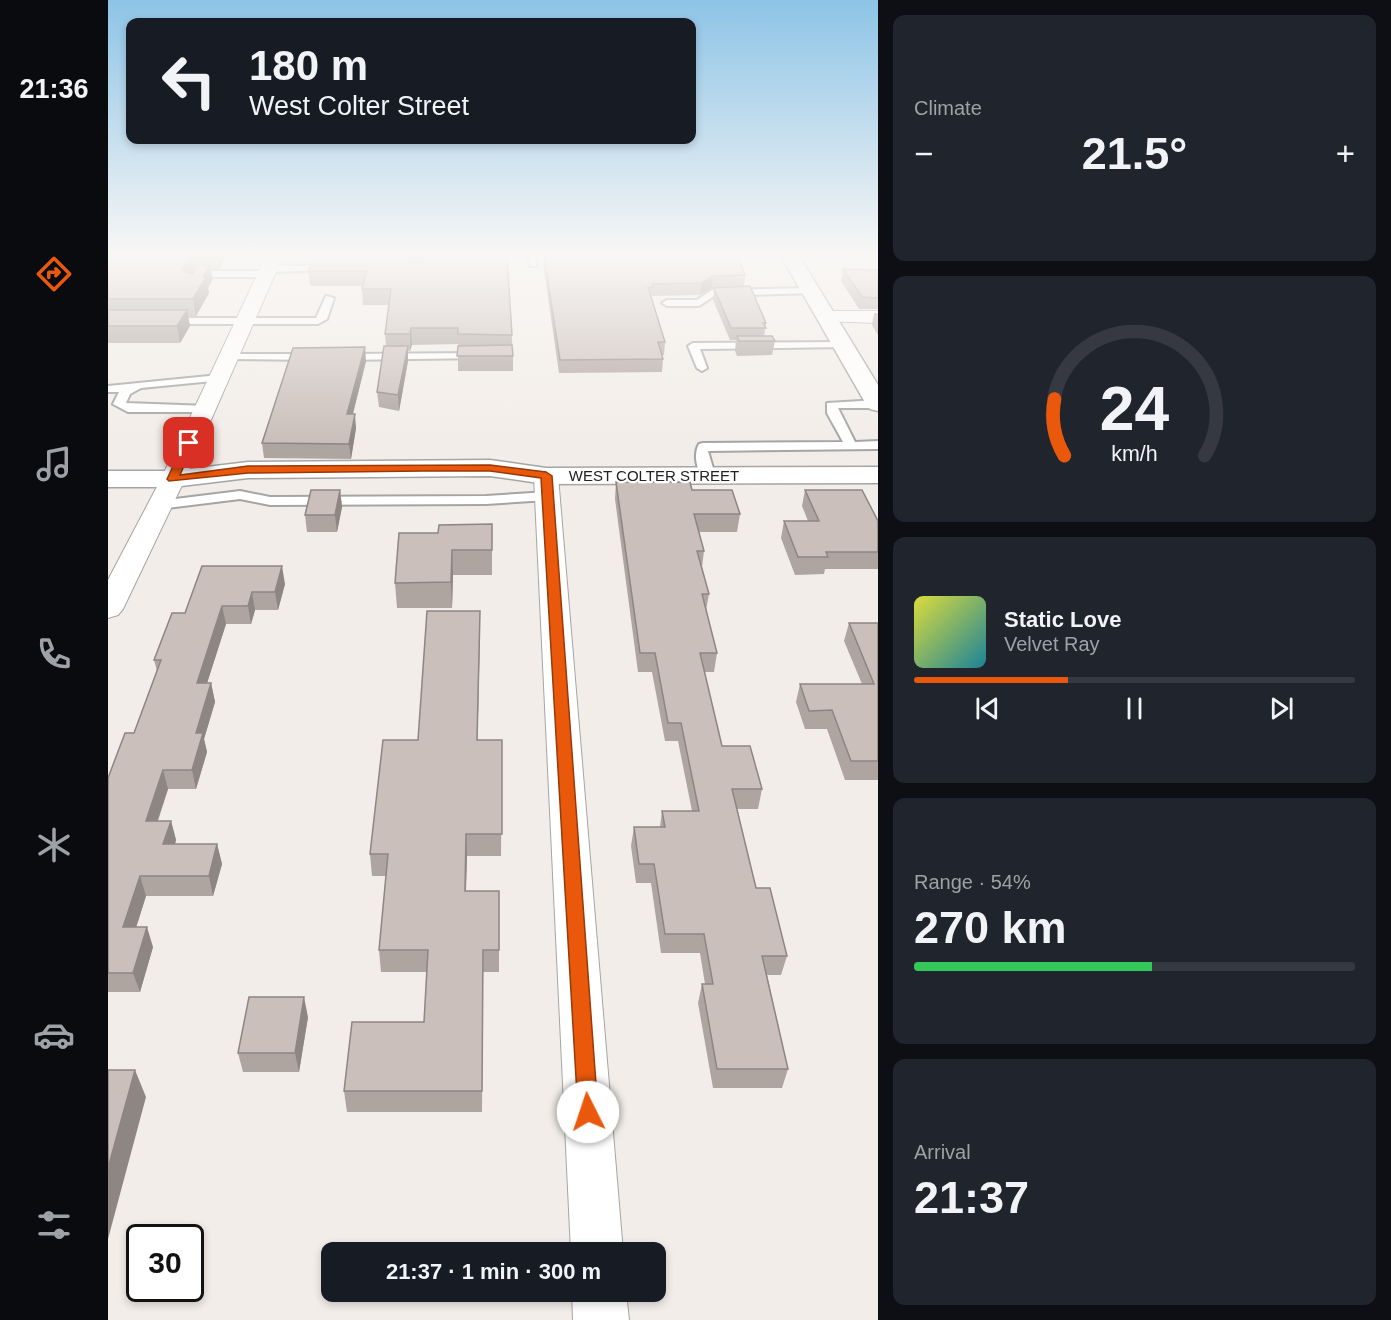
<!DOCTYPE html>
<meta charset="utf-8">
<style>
:root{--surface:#171b24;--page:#20242c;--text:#f1f3f6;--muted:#9ea1a6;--line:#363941;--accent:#ea580c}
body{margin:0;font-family:Arial,sans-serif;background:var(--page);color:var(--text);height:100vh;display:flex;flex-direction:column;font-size:22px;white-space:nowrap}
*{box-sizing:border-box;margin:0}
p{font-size:20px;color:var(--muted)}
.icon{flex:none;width:33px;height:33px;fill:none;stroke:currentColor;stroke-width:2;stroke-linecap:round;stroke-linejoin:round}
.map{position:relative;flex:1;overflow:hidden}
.sheet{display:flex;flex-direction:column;gap:15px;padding:15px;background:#0d0f14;width:513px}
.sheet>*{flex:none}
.guide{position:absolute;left:18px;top:18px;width:570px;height:126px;border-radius:12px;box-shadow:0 3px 9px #0003;background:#171b24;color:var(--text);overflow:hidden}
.speed{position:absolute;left:18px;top:1224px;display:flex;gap:12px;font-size:30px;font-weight:700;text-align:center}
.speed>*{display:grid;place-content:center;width:78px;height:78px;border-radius:50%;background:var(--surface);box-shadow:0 3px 9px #0003;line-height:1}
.speed .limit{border:3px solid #111;border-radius:9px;background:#fff;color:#111}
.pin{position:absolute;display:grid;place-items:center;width:51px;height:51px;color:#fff;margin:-26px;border-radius:12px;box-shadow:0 3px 9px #0006}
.me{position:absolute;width:66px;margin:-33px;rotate:356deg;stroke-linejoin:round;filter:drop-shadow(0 0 4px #0008)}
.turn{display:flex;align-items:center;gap:21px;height:126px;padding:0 24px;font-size:27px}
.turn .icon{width:78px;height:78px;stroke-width:2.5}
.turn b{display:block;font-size:42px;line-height:51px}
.big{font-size:45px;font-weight:700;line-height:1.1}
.sheet .widget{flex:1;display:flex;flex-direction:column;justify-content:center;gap:9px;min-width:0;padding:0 21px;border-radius:12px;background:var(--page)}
.sheet .dial{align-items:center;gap:0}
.dial svg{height:156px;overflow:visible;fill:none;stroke:var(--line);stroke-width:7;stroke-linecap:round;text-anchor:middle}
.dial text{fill:var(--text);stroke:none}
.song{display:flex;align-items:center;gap:18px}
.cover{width:72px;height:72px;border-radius:9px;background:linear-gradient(135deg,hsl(60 70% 55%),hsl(190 70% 35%))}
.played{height:6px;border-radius:3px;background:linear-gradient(90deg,var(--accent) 35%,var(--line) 35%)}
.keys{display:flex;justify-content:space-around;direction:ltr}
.heat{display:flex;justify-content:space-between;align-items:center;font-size:33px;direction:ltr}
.charge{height:9px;border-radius:4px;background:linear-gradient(90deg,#34c759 54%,var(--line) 0)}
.trip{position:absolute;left:213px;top:1242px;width:345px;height:60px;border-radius:12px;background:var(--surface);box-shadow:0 3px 9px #0003;font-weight:700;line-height:60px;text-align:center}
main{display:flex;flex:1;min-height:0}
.dock{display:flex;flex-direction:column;width:108px;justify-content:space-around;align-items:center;background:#090b0e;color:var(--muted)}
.dock .icon{width:42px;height:42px}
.dock .selected{color:var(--accent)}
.dock b{font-size:27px;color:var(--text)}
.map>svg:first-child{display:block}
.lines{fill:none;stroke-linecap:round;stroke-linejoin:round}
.service-casing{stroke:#a5a5a5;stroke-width:4}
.minor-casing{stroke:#a5a5a5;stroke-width:2}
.tertiary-casing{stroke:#a5a5a5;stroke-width:3}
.service{fill:#fff;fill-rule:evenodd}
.minor{fill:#fff;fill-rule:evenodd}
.tertiary{fill:#fff;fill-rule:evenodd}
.wall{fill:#aea4a0}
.shaded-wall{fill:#8d8682}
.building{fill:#cabfba;stroke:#8d8682;stroke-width:1.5}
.route{fill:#ea580c;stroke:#983908;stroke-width:1.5}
.labels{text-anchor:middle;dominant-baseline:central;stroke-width:4.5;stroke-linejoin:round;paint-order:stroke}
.far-street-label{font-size:15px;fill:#212121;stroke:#fff}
</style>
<main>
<nav class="dock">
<b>21:36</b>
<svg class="icon selected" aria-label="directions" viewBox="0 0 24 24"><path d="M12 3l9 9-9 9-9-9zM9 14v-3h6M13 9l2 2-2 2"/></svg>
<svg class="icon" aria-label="music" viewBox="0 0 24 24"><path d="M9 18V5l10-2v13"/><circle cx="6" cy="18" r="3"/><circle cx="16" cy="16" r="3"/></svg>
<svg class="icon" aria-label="phone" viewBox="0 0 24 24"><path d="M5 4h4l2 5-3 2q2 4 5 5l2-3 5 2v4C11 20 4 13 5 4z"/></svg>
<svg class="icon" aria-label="climate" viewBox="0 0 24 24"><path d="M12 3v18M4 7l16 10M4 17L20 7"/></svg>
<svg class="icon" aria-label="car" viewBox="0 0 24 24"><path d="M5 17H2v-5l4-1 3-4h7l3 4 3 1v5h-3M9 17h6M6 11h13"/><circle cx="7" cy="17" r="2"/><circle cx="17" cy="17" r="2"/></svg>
<svg class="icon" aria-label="filters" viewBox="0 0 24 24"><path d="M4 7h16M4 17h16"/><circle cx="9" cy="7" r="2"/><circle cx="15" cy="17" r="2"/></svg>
</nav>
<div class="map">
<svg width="770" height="1320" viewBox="0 0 770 1320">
<rect width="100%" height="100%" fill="#f2ede8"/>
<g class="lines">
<g class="service-casing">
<g id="service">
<path d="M420 256H428V266H422Z"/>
<path d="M223 265 226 266V270L161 272 164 274 159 277H93L89 283 81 281 87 272 90 271H159L156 269 161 266Z"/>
<path d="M704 288 709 291 707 293 606 296 591 306H559L554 303 559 300H589L604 290Z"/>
<path d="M218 296 226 298 219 319 210 324H58L53 321 58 318H208Z"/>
<path d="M736 342 740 343V347L592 349 599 368 594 371 589 368 580 346 585 343Z"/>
<path d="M372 353 377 356 376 358 235 360 230 357 235 354Z"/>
<path d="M121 354H204L209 357 204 360 117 359V355Z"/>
<path d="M111 375 115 376V380L33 388 22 394 18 403 101 406V410L97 412H20L5 404 11 392H0V386Z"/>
<path d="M770 400V408H730L747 442 770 441V449L600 451 607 475 600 479C588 475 585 454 591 444L595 443 735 442 719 413V403Z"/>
<path d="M132 491 162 497 378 496 440 492 447 496 440 500 378 504 162 505 132 499 51 509 44 505 51 501Z"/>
</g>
</g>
<g class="minor-casing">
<g id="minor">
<path d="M158 256H175L77 479 15 609 10 615 0 618V580L53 479Z"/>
<path d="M720 311H770V323L713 321 710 317 713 313Z"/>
<path d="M438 469 447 471 450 476 515 1252H463L426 476 429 471Z"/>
<path d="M464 1292H518L521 1320H465Z"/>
</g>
</g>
<g class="tertiary-casing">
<g id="tertiary">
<path d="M673 256H691L770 385V411L762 409 758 404Z"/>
<path d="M382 460 438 468 770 467V483L438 484 382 476 140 478 65 487H0V471H65L140 462Z"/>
</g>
</g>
<use href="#service" class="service"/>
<use href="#minor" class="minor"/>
<use href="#tertiary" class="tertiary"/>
</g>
<g class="wall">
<path d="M0 256H118L111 269H103L105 279 100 288 101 293 88 316H80L82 326 72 343H0Z"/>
<path d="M211 256H399L405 356V371H350V344L304 345 302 351H300V361L291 411 271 407 269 392 278 346 277 334 281 305H255L254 289 255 286H202L200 271 211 259Z"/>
<path d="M434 256H629L637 275 636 286 658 323 656 336 667 341 664 355 629 356 627 351 628 340H622L605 300 606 288H616H604L592 295 544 296V299L557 342 556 355H554L555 359 554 372 451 373Z"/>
<path d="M735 269 770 270V309H751L733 281Z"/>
<path d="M766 313H770V335L764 325Z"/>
<path d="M258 361 245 414 248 428 243 459 156 458 154 443Z"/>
<path d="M508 482 584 490 632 514 629 532H590L596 551 594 567 601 594 598 610 609 653 606 672H596L614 746 654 789 650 809H629L648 888 679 956 673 975H659L680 1069 674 1088H605L590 1003 594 984H597L592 953H553L543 883H528L523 846 526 827H552L554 811H584L570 741H557L544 672H530L507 499Z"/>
<path d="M232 490 234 507 229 532H199L197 515Z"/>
<path d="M697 490 770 521V569H717L716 574 687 575 673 538 676 521H700L694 506Z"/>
<path d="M384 524V575H345L344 608H289L287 583 330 533Z"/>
<path d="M94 566 177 584 170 610H147L143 624H118L99 683H103L107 702 96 739 99 752 88 789H60L50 821H63L68 840 67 844H109L114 864 105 896H38L28 927 45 947 32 992H0V778L26 733 49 671 46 660 77 613Z"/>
<path d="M372 611 369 740H394L393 856H359L358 891H391V972H375L374 1112H239L236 1091 316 1022 319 972H273L271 950 278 876H264L262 854 310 740Z"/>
<path d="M741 623H770V780H737L719 729H697L688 702 692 684H754L736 641Z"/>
<path d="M200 1017 191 1072H135L130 1053Z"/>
</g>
<g class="shaded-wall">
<path d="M83 256H84L86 270 77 285 74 269Z"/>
<path d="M109 256H118L111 269Z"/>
<path d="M102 264 105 279 100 288 101 293 88 316 85 299 95 277Z"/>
<path d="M605 276 604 288 592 295 594 283Z"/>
<path d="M79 310 82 326 72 343 69 326Z"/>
<path d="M303 328 304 345 302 351V334Z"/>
<path d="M300 346V361L291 411 290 395Z"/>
<path d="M257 347 258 361 241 429 239 414Z"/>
<path d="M247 414 248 428 243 459 241 444Z"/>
<path d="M232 490 234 507 229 532 227 515Z"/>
<path d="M344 550 345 575 344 608 343 582Z"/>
<path d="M174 566 177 584 170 610 167 592Z"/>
<path d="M144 592 147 610 143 624 140 606Z"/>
<path d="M114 606 118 624 93 702 89 683Z"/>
<path d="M372 611V632L369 761V740Z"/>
<path d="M103 683 107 702 96 739 99 752 88 789 84 770 88 733Z"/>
<path d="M55 770 60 789 43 840 38 821Z"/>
<path d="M63 821 68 840 61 864 55 844Z"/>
<path d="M358 834 359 856 357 913V891Z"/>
<path d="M109 844 114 864 105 896 101 876Z"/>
<path d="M32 876 38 896 22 947 15 927Z"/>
<path d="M39 927 45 947 32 992 25 973Z"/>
<path d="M196 997 200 1017 191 1072 187 1053Z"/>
<path d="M27 1070 38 1097 0 1239V1168Z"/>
</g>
<g class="building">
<path d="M0 256H83L74 269 76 272 85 274 92 264H102L95 277H98L85 299H0Z"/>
<path d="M321 256H399L404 335 350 334V328H303L302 334H277L283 289H254L259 271H200L206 259 264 258 314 262 321 259Z"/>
<path d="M436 256H629L637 275 605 276 594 283 544 284 545 287H540L557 342H550L555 359 452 360Z"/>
<path d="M735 269 770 270V298L754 297Z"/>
<path d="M642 286 658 323H655L658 328H623L606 288Z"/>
<path d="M0 310H79L69 326H0Z"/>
<path d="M629 336H664L667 341H631Z"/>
<path d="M404 345 405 356H349L350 346Z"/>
<path d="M276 346H300L290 395 269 392Z"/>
<path d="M257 347 239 414H247L241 444 154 443 185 348Z"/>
<path d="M508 482H582L584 490H624L632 514H586L596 551H589L601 594H594L609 653H592L614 746H642L654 789H624L648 888H662L679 956H654L680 1069H609L594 984H605L596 934H557L546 864H531L526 827H557L554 811H591L573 723H560L547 653H532Z"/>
<path d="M203 490H232L227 515H197Z"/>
<path d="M697 490H754L770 521V552H718L720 557H690L676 521H711Z"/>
<path d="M384 524V550H344L343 582 287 583 291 533H330L331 525Z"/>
<path d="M94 566H174L167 592H144L140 606H114L89 683H103L88 733H95L84 770H55L38 821H63L55 844H109L101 876H32L15 927H39L25 973H0V778L17 733H26L53 660H46L64 613H77Z"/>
<path d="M319 611H372L369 740H394V834H358L357 891H391V950H375L374 1091H236L244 1022H316L320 950H271L280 854H262L275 740H310Z"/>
<path d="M741 623H770V761H743L724 710 701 711 692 684H766Z"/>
<path d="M141 997H196L187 1053H130Z"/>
<path d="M0 1070H27L0 1168Z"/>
</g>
<linearGradient id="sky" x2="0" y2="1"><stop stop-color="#8dc4e6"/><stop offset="0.58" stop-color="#f9f7f5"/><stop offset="1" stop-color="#f9f7f5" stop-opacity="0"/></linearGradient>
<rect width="770" height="441" fill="url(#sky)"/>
<path class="route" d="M81 440 86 443 72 475 140 466 382 465 438 472 444 476 490 1112 487 1119 480 1122 473 1119 470 1112 433 478 382 471H316L140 473 61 481 59 479 76 443Z"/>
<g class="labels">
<g class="far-street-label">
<text x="546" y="475">WEST COLTER STREET</text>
</g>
</g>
</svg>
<div class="speed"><div class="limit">30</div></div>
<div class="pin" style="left:81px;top:443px;background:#d93025"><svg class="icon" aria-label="arrive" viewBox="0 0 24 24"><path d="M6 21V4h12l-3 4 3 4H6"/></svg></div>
<svg class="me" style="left:480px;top:1112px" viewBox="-20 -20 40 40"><circle r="19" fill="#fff"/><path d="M0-13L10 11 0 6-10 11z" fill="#ea580c"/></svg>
<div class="trip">21:37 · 1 min · 300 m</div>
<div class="guide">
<div class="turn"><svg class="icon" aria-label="left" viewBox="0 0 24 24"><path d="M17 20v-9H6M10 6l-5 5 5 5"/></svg><div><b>180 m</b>West Colter Street</div></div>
</div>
</div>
<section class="sheet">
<div class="widget"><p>Climate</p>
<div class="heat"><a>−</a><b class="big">21.5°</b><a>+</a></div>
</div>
<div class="widget dial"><svg viewBox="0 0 100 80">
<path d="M14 69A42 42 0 1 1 86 69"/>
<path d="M14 69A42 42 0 0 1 9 40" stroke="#ea580c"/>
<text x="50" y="56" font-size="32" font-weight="700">24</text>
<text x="50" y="72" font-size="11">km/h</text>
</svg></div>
<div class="widget">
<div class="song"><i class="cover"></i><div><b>Static Love</b><p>Velvet Ray</p></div></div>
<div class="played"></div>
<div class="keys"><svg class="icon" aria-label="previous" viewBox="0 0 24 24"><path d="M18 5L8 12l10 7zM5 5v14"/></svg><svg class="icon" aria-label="pause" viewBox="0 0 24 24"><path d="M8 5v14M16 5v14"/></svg><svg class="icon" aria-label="next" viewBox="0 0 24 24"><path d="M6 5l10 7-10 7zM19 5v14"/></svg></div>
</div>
<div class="widget"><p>Range · 54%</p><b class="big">270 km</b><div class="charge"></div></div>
<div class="widget"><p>Arrival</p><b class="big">21:37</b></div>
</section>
</main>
